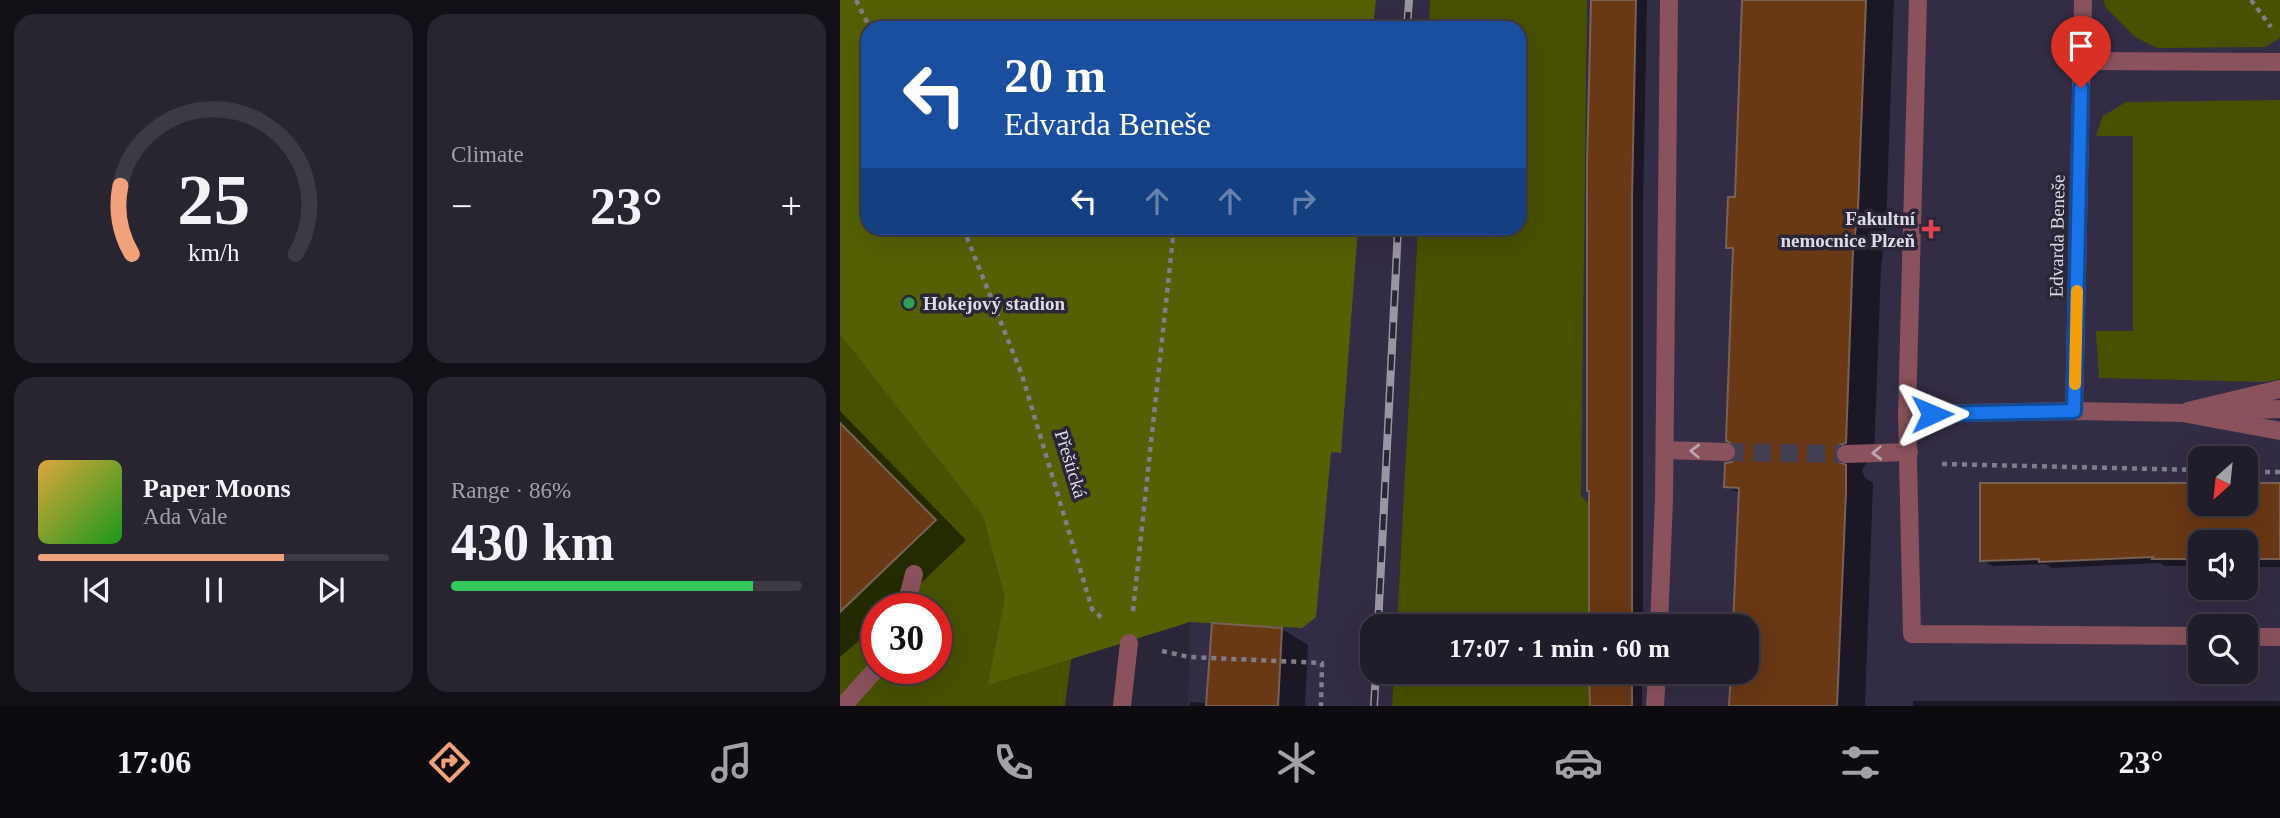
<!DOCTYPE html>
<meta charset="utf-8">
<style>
:root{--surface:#201c29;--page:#282531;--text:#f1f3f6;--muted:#a2a1a8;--line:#3d3a46;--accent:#f1a27b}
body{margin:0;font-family:Georgia,serif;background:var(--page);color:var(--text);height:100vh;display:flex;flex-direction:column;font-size:26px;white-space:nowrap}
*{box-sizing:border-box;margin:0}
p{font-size:23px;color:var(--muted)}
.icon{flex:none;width:38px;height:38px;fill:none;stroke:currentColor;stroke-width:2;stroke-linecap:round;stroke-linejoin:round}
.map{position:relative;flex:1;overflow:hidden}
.panel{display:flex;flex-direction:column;gap:14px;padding:14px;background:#120f17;width:840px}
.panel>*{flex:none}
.banner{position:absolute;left:21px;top:21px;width:665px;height:214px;border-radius:21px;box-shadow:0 7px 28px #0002,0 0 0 2px var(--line);background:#1a4fa0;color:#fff;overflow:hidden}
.needle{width:46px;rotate:207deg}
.controls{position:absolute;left:1348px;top:446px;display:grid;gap:14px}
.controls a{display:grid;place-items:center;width:70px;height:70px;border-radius:14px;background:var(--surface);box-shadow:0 7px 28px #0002,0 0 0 2px var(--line);font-size:35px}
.speed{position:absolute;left:21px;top:593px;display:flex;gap:14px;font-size:35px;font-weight:700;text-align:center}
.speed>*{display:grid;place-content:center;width:91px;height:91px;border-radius:50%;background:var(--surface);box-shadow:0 7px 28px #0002,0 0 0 2px var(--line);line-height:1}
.speed .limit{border:10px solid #d22;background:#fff;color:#111}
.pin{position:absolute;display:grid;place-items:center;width:60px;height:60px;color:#fff;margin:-72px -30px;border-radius:50% 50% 50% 0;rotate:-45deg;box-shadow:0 0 7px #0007}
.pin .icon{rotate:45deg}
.me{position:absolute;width:77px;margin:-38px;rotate:89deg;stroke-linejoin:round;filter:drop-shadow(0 0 5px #0008)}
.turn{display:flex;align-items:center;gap:24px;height:147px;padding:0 28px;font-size:32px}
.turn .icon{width:91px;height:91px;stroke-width:2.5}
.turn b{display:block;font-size:49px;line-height:60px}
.lanes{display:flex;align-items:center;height:66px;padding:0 28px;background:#0003;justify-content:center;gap:35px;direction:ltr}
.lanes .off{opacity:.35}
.big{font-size:52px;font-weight:700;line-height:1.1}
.panel .tile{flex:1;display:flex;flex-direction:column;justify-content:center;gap:10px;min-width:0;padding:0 24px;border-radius:21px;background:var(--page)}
.panel .dial{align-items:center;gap:0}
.dial svg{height:182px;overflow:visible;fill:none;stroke:var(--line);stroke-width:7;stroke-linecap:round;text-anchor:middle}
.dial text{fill:var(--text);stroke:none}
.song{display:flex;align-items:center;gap:21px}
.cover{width:84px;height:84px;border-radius:10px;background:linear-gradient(135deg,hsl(40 70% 55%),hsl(120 70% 35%))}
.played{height:7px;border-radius:4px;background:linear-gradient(90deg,var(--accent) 70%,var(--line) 70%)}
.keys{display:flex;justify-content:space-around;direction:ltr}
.heat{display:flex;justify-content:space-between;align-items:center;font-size:38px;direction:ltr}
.charge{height:10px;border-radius:5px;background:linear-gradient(90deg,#34c759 86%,var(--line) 0)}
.panel .tiles{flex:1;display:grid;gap:14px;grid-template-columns:repeat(2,1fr)}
.trip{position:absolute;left:520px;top:614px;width:399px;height:70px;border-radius:21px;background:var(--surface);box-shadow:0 7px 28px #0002,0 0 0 2px var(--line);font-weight:700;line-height:70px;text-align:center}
.tabs{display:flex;height:112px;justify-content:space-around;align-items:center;background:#0d0b10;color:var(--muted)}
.tabs .icon{width:49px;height:49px}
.tabs .on{color:var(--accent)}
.tabs b{font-size:32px;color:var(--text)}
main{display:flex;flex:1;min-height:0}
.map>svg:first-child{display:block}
.built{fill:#332c45;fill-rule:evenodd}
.green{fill:#475100;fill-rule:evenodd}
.forest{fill:#556005}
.shadow{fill:#0007}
.building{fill:#693815;stroke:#776255;stroke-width:2}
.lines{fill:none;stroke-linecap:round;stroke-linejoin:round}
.minor-tunnel{stroke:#454051;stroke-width:18;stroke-dasharray:18 9;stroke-linecap:butt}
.path{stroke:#817d8c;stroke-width:4.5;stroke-dasharray:5 5;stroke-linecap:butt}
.minor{stroke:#89525c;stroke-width:18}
.rail-casing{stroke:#9995a3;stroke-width:8}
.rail{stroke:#2a2537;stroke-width:5;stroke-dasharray:16;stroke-linecap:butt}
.oneway{stroke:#bba4af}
.route-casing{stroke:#114b97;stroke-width:18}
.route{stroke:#1a73e8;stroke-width:12}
.slow{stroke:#f59e0b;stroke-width:12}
.health-dot{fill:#e0444e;stroke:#2a2537;stroke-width:2.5}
.leisure-dot{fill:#2e9e5b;stroke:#2a2537;stroke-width:2.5}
.labels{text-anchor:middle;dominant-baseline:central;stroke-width:7;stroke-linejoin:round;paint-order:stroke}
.poi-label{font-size:19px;font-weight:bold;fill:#dddae6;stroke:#2a2537;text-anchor:end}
.street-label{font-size:19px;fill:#dddae6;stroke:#2a2537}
</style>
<main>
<section class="panel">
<div class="tiles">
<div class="tile dial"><svg viewBox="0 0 100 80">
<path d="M14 69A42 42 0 1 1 86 69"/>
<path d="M14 69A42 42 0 0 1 9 39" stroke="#f1a27b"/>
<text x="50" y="56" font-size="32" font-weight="700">25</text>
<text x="50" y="72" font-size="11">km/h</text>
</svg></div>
<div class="tile"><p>Climate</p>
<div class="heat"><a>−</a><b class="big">23°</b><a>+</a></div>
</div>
<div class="tile">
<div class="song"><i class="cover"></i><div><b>Paper Moons</b><p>Ada Vale</p></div></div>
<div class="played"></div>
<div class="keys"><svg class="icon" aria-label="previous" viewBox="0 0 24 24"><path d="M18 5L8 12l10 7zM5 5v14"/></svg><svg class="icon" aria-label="pause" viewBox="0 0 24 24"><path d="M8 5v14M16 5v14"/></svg><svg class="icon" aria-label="next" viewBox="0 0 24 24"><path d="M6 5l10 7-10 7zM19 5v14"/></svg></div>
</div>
<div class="tile"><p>Range · 86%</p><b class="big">430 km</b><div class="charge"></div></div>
</div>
</section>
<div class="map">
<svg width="1440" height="706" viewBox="0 0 1440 706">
<rect width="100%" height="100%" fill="#2a2537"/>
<path class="built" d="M494 0H1440V706H348L351 594 472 228H679V28H491ZM1360 458H1405V504H1360ZM1360 542H1405V588H1360ZM532 626H906V672H532ZM1360 626H1405V672H1360Z"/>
<g class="green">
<path d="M590 0H747L741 496 749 504V626H557L578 228H679V28H589Z"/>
<path d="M1263 0H1440V38L1425 47 1317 48 1295 37 1266 8Z"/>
<path d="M0 44 28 228 235 629 225 706H0ZM37 609H96V668H37Z"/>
<path d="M1440 100V379L1426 382 1259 378 1256 331H1293V136H1256L1263 116 1286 102Z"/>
<path d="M554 672H749L750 706H552Z"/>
</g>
<path class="forest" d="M0 0H536L533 28H28V228H518L501 453 491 452 476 617 462 628 350 622 148 685 165 597 143 516 0 334Z"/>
<g class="shadow">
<path d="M752 0H807L803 206V626H751Z"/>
<path d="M903 0H1054L1046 227 1041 267 1034 458 1028 460 1022 471 1025 478 1033 483 1025 706H891L893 672H906V626H895L901 494 886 486 887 464 897 460 899 452 895 252 888 247 896 199Z"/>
<path d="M0 411 126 540 54 609H37V625L0 657Z"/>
<path d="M1440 484V567H1405V542H1360V566H1325L1320 563 1212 568 1205 564 1153 566 1142 560 1360 504H1405Z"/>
<path d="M442 629 468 645 465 706H350V702L368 703Z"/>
<rect x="751" y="672" width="51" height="34"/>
<rect x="1073" y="701" width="367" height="5"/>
</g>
<g class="building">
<path d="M751 0H796L792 199V626H749V491H747V165Z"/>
<path d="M902 0H1026L1018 210 1013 250 1006 443 999 445 995 454 997 461 1006 465V492L997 706H889L891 672H906V626H893L899 488 884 487 885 463 892 462 897 453 896 446 886 441 893 248H886L888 197H895Z"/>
<path d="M0 423 96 520 0 612Z"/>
<path d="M1140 483H1360V504H1405V483H1440V559H1405V542H1360V559H1312L1313 557 1199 562V559L1140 561Z"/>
<path d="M372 623 442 628 438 706H366Z"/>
<path d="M749 672H792V706H750Z"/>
</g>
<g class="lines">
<path class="minor-tunnel" d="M886 452 1006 454"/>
<g class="path">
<path d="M16 0 30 28"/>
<path d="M1411 0 1431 27"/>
<path d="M123 228 182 375 252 609 264 620"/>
<path d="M1102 464 1360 470"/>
<path d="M1405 472H1440"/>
<path d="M293 611 334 228"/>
<path d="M322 651 349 657 482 663 481 706"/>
</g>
<g class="minor">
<path d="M1078 0 1067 414 1072 634 1360 636"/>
<path d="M1241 61 1440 62"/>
<path d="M1234 411 1243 0"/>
<path d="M1348 411 1440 389"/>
<path d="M1381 411 1440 409"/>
<path d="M1067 414 1234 411 1342 413 1440 431"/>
<path d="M825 450 886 452"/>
<path d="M1006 454 1069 452"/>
<path d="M65 609 74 574"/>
<path d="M819 626 824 499 829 0"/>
<path d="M1405 637H1440"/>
<path d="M3 706 37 668"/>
<path d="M282 706 289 643"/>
<path d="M815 706 817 672"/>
</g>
<g class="rail-casing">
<g id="rail">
<path d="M567 28 569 0"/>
<path d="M538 626 558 228"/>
<path d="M534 706 536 672"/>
</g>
</g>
<use href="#rail" class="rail"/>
</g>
<defs><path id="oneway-chevron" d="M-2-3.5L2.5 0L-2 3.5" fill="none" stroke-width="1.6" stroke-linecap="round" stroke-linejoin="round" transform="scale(1.75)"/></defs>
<g class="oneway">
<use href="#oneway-chevron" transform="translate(855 451) rotate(-178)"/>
<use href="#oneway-chevron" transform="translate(1037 453) rotate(178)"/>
</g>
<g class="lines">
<g class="route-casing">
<path id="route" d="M1092 414 1234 411 1241 88"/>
</g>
<use href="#route" class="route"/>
<path class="slow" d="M1235 384 1237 291"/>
</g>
<path class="health-dot" d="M1087.5 218.5h7v7h7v7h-7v7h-7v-7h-7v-7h7z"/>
<circle class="leisure-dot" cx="69" cy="303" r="7"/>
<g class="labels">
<g class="poi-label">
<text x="1075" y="218">Fakultní<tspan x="1075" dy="22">nemocnice Plzeň</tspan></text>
<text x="83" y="303" text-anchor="start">Hokejový stadion</text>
</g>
<g class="street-label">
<text transform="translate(1217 236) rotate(-89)">Edvarda Beneše</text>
<text transform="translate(231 464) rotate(73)">Přeštická</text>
</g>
</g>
</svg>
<div class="controls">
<a><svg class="needle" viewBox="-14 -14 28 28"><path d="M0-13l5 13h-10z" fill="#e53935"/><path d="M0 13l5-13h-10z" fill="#a2a1a8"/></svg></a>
<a><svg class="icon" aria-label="sound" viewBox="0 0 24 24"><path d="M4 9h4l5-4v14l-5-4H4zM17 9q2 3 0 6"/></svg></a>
<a><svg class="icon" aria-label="search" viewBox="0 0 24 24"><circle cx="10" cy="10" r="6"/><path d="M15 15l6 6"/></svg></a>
</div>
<div class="speed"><div class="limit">30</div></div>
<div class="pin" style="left:1241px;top:88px;background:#d93025"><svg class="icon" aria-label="arrive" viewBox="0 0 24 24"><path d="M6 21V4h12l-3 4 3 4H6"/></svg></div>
<svg class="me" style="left:1092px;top:414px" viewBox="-20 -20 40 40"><path d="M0-17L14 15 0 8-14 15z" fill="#1a73e8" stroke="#fff" stroke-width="4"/></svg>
<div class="trip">17:07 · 1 min · 60 m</div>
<div class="banner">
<div class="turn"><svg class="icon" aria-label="left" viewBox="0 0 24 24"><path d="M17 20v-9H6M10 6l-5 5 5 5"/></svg><div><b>20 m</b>Edvarda Beneše</div></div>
<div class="lanes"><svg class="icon" aria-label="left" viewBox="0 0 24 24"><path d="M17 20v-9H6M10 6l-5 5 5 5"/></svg><svg class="icon off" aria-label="ahead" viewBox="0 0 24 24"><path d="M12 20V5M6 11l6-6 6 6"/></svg><svg class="icon off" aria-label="ahead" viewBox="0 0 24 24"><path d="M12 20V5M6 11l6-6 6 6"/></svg><svg class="icon off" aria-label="right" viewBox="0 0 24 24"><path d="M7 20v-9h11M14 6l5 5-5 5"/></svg></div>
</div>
</div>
</main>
<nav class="tabs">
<b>17:06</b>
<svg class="icon on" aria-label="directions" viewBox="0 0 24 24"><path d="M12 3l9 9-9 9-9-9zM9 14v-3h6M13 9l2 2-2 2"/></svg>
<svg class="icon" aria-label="music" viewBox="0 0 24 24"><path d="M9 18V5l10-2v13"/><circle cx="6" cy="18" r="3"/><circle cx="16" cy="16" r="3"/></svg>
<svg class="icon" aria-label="phone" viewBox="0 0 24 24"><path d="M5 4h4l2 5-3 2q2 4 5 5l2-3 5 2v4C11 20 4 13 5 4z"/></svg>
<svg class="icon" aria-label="climate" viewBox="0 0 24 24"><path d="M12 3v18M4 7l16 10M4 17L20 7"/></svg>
<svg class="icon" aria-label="car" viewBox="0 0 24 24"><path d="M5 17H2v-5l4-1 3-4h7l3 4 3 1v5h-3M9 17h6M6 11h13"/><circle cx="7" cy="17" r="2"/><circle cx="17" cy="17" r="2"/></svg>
<svg class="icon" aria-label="filters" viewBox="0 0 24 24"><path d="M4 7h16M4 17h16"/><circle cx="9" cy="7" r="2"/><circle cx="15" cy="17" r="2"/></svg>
<b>23°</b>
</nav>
